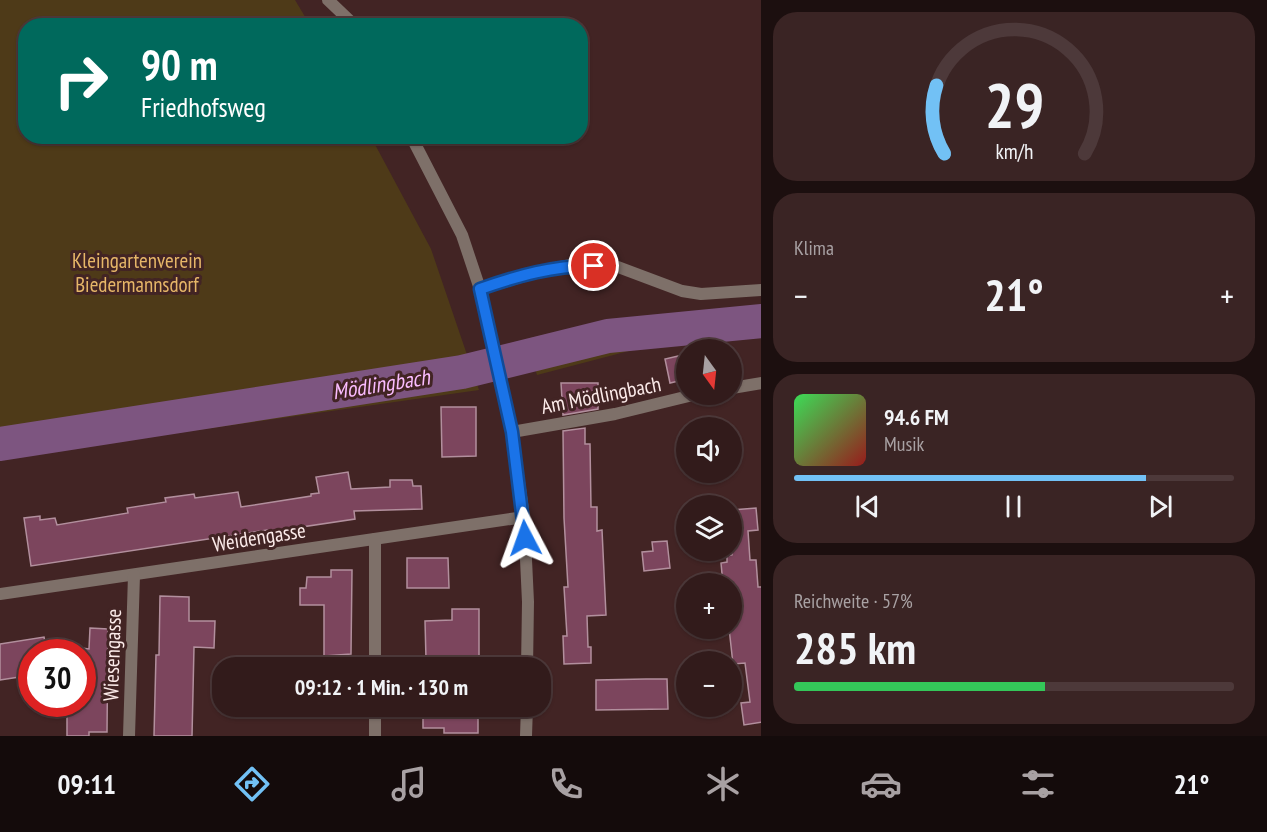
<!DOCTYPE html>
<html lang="de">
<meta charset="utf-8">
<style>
:root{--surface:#321b1b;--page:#3a2424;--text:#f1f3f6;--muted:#a8a1a3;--line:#4d393a;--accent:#72c1f5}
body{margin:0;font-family:"PT Sans Narrow",sans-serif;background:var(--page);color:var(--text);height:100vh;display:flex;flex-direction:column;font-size:22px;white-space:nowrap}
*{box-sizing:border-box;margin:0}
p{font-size:20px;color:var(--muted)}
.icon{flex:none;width:33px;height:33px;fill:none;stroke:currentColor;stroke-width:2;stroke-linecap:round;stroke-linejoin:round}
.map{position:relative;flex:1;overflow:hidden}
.side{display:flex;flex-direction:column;gap:12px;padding:12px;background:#1c0f0f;width:506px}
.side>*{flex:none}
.hud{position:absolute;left:18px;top:18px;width:570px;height:126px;border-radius:24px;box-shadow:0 2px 4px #0004,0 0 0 2px var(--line);background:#00695c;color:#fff;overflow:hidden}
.needle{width:39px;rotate:165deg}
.buttons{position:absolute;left:676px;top:339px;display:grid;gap:12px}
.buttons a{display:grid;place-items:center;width:66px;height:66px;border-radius:50%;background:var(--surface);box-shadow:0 2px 4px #0004,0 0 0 2px var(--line);font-size:30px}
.speed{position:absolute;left:18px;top:639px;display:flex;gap:12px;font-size:30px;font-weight:700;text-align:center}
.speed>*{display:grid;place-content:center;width:78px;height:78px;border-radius:50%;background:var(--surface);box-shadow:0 2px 4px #0004,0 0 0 2px var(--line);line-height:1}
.speed .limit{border:9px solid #d22;background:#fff;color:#111}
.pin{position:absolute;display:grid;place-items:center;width:51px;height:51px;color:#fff;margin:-26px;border:3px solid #fff;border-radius:50%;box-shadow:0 2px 6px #0007}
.me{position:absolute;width:66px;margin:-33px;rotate:356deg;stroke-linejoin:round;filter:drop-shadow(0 0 4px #0008)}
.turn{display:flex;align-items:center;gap:21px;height:126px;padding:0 24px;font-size:27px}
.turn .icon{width:78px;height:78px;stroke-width:2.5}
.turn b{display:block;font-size:42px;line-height:51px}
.big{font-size:45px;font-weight:600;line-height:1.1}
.side .widget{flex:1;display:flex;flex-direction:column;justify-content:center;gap:9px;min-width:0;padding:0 21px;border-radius:24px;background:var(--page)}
.side .dial{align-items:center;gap:0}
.dial svg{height:156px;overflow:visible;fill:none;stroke:var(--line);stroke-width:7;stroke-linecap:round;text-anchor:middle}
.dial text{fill:var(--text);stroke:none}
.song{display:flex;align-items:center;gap:18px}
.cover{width:72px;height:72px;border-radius:9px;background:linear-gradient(135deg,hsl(130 70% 55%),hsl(0 70% 35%))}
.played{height:6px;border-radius:3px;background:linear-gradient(90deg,var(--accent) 80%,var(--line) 80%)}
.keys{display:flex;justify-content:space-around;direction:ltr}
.heat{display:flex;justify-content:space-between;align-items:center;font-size:33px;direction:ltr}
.charge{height:9px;border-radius:4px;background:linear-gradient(90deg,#34c759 57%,var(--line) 0)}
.trip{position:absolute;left:212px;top:657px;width:339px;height:60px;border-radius:24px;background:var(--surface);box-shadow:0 2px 4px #0004,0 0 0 2px var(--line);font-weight:600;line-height:60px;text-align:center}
.tabs{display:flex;height:96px;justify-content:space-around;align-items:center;background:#140b0b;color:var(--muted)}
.tabs .icon{width:42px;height:42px}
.tabs .selected{color:var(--accent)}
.tabs b{font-size:27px;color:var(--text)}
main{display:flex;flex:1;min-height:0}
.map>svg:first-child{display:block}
.green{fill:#4e3a18}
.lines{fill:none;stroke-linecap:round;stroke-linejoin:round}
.river{stroke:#7d5580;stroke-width:34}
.building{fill:#7c455d;stroke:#b28f9d;stroke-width:1.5}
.street{stroke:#7e7069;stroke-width:12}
.route-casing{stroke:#114b97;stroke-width:15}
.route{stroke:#1a73e8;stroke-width:10}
.labels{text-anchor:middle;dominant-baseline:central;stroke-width:6;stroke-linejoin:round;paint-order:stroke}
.park-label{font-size:21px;fill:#e6b668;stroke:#422424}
.street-label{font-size:21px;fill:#fcebea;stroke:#422424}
.water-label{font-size:22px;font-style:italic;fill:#fabcff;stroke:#422424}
</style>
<main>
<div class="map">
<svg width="762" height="736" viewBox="0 0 762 736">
<rect width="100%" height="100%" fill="#422424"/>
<g class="green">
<path d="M0 0H295L310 25 26 26V136L371 137 431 249 479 390 0 458Z"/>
<path d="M761 309V334L686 336 537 375 526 339 582 326Z"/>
</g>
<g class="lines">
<path class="river" d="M0 444 462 372 608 336 762 321"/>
</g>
<g class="building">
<path d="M687 354V379L670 383 665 359Z"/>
<path d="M561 383H598V409L563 415Z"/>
<path d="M441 407H476V456L442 457Z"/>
<path d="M585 428V444H590L591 507H597V531L602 530 606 615 587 616 588 647H591V663L564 664 563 636H567L564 587H568L564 518 563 431Z"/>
<path d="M348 472 351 489 390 487V480H412L413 486H421L422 509 354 511 355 519 302 527V528L268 534 267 530 31 566 24 518 40 516V520L55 518 57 525 128 513 127 508 166 502 165 498 194 494 195 498 238 492 241 507 311 496V494L319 493 316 477Z"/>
<path d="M756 508 758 530 748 531 750 560H756L758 587H762V722L744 725 741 703 750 702 745 663 733 664 729 628H732V584H723L721 563 727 562V556L732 555V510Z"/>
<path d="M667 541 670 568 644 571 642 552 653 551 652 542Z"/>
<path d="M407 558H448L449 588H407Z"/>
<path d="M331 570H352L351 654 324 656V605H300V588H306L307 577H331Z"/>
<path d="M160 596 189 597V621H215L214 648 194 647 192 736H154L156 655H159Z"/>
<path d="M452 609H479V658L426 659 425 621 452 620Z"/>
<path d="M90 628 108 629 107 732H89V736H67V704H82V648L89 649Z"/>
<path d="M44 637 47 652H32V675L0 680V644Z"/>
<path d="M646 679H667L668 709 596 710V680Z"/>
<path d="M423 706H473V709H478V733H444V728H423Z"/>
</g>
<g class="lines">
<g class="street">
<path d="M328 0 349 20"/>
<path d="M411 136 462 235 480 289 504 394 512 432 524 517 528 602 527 668"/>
<path d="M480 289 541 271 571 265 618 267 682 291 701 294 762 290"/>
<path d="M732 388 762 383"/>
<path d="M512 432 615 414 697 394"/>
<path d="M0 594 524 517"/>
<path d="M375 668V539"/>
<path d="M129 736 134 575"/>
<path d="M375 736V706"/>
<path d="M526 736 527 706"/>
</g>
</g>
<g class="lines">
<g class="route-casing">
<path id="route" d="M525 538 512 432 480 289C517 276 555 265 594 266"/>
</g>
<use href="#route" class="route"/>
</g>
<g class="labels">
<g class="park-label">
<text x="137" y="260">Kleingartenverein<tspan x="137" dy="24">Biedermannsdorf</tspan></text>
</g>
<g class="street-label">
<text transform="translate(601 395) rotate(-11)">Am Mödlingbach</text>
<text transform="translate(259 537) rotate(-9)">Weidengasse</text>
<text transform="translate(112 655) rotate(-88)">Wiesengasse</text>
</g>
<g class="water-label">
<text transform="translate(381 384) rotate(-9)">Mödlingbach</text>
</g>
</g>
</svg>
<div class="buttons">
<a><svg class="needle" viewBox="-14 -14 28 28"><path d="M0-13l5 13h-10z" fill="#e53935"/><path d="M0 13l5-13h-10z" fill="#a8a1a3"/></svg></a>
<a><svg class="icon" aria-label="sound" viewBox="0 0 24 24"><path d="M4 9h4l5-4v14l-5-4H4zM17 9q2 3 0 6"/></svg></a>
<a><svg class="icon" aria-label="layers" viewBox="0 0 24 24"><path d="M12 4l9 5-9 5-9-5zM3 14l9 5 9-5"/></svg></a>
<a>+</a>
<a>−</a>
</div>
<div class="speed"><div class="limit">30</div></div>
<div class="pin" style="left:594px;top:266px;background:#d93025"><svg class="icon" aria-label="arrive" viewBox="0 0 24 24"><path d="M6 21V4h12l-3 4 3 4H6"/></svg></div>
<svg class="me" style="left:525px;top:538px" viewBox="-20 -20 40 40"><path d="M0-17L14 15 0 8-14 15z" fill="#1a73e8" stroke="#fff" stroke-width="4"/></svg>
<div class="trip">09:12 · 1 Min. · 130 m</div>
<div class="hud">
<div class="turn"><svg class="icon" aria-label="right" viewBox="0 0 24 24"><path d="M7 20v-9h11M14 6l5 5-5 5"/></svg><div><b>90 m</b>Friedhofsweg</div></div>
</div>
</div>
<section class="side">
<div class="widget dial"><svg viewBox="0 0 100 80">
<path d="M14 69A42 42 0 1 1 86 69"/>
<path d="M14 69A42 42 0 0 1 10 34" stroke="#72c1f5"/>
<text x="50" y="56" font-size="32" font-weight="700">29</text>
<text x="50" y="72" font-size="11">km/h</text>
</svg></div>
<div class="widget"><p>Klima</p>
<div class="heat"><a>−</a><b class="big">21°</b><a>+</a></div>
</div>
<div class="widget">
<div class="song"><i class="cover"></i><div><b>94.6 FM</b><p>Musik</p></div></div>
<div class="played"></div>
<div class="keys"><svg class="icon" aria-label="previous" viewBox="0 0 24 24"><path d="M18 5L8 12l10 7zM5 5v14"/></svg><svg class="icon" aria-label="pause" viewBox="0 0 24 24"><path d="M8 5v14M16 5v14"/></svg><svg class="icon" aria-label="next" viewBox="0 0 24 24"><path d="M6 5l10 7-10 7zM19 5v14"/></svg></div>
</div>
<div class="widget"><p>Reichweite · 57%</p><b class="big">285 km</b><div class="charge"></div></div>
</section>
</main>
<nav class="tabs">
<b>09:11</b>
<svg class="icon selected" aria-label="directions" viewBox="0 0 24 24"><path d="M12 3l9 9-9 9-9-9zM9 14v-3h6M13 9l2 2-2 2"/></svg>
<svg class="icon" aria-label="music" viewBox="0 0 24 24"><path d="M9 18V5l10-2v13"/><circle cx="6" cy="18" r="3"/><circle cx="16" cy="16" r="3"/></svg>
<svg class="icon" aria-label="phone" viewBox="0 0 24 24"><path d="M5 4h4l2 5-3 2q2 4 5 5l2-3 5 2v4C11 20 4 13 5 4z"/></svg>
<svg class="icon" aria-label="climate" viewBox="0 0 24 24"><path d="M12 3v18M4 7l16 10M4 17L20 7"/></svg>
<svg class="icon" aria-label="car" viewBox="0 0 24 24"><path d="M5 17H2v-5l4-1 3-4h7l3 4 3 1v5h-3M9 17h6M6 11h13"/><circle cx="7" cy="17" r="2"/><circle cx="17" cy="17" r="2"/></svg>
<svg class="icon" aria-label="filters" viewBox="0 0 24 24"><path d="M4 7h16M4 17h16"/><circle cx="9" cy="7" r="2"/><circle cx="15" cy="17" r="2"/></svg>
<b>21°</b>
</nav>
